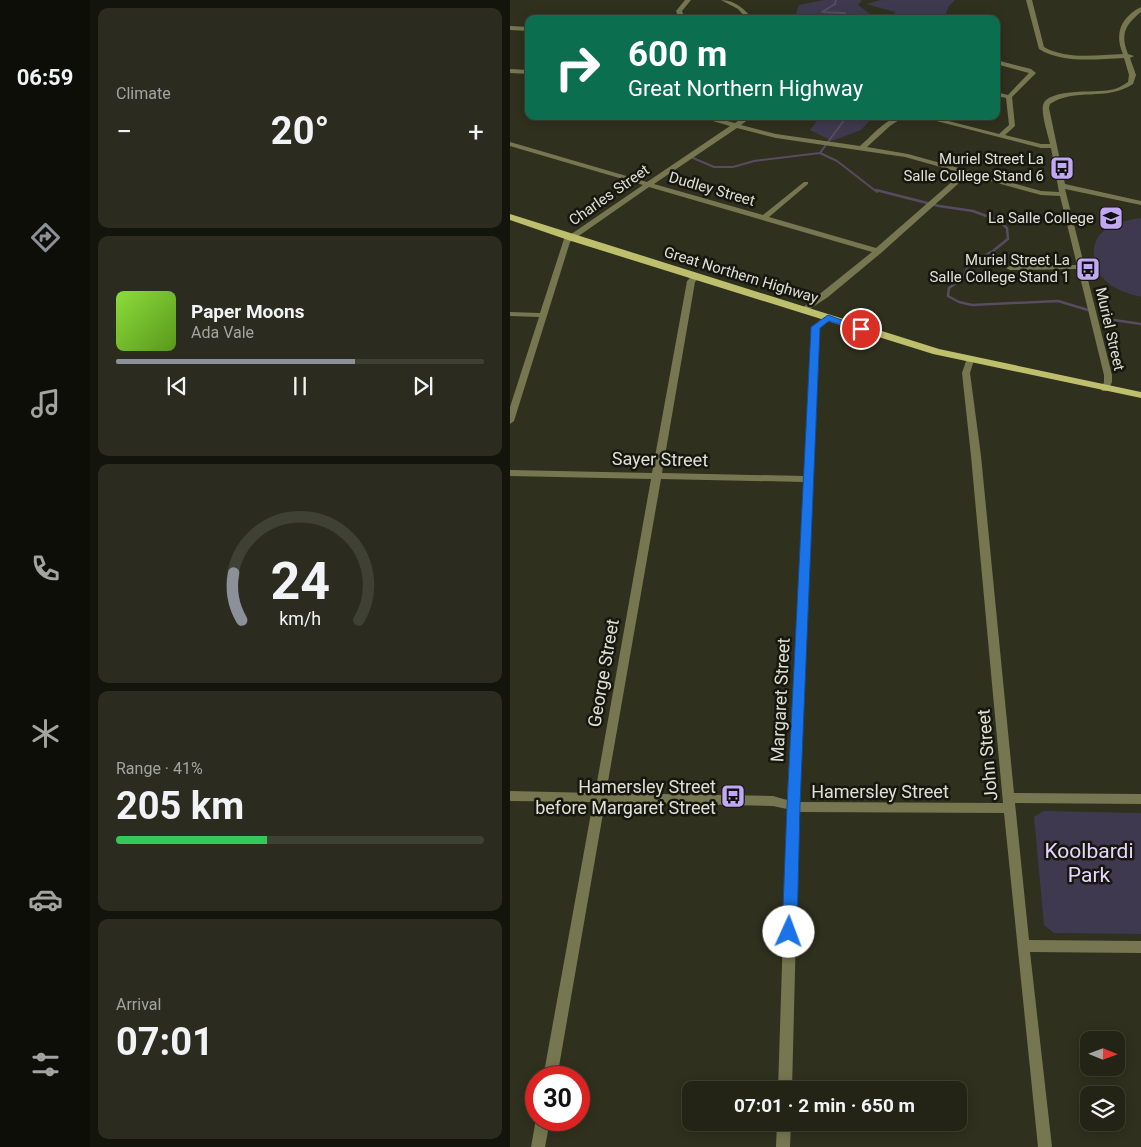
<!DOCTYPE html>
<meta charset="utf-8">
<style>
:root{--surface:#232416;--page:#2b2c1f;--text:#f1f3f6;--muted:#a3a4a1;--line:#404135;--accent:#8c9099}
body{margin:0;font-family:Roboto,sans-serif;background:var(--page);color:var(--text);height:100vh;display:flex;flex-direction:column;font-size:19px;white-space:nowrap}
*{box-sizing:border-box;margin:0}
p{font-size:16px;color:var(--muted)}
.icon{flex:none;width:28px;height:28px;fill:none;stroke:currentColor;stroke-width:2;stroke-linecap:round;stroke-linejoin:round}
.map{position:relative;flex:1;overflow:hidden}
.sheet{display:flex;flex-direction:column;gap:8px;padding:8px;background:#13140c;width:420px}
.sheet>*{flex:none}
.guide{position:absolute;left:15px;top:15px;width:475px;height:105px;border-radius:10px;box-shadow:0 2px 12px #0003,0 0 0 1px var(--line);background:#0b6e4f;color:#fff;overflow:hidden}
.needle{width:32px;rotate:91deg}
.controls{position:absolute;left:570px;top:1031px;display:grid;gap:10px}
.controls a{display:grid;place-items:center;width:45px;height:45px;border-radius:10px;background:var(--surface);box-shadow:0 2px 12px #0003,0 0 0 1px var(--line);font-size:25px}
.speed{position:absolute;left:15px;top:1066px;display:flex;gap:10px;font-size:25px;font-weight:700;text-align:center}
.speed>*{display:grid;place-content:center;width:65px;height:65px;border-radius:50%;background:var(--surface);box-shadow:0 2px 12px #0003,0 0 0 1px var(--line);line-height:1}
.speed .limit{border:8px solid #d22;background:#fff;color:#111}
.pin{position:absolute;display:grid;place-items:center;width:42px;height:42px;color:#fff;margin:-21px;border:2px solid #fff;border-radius:50%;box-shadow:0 1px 5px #0007}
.me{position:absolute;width:55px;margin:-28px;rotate:2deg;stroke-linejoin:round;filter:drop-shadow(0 0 4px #0008)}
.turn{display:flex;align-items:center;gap:18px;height:105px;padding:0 20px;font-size:22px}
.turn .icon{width:65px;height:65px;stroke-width:2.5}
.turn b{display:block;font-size:35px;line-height:42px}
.big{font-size:38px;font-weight:700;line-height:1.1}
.sheet .card{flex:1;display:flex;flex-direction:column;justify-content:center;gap:8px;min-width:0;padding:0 18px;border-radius:10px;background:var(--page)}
.sheet .dial{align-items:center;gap:0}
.dial svg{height:130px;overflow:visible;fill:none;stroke:var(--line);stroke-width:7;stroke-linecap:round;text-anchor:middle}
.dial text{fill:var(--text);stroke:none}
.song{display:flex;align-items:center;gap:15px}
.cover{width:60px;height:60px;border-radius:8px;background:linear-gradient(135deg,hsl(90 70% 55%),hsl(90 70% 35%))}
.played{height:5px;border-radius:2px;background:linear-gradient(90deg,var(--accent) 65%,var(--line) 65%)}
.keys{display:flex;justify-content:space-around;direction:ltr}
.heat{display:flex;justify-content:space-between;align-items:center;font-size:28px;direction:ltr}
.charge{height:8px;border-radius:4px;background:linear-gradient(90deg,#34c759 41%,var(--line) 0)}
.trip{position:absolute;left:172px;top:1081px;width:285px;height:50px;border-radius:10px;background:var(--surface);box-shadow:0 2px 12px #0003,0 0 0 1px var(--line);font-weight:700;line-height:50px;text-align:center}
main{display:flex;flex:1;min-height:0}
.dock{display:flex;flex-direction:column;width:90px;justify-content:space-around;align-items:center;background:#0e0e09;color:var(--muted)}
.dock .icon{width:35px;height:35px}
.dock .current{color:var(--accent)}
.dock b{font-size:22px;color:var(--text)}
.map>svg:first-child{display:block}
.green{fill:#3f394f}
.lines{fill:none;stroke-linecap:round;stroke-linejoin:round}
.stream-far1{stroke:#554d60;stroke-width:2}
.stream{stroke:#554d60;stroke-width:2.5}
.street{fill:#767751;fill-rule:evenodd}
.primary{fill:#bdbf6d;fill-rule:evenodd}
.route{fill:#1a73e8;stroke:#114b97}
.labels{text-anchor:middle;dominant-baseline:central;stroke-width:5;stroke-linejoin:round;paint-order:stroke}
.far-poi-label{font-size:15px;fill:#dfe0d4;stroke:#17170f;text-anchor:end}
.far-street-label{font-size:15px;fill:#dfe0d4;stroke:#17170f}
.street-label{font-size:18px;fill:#dfe0d4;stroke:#17170f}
.poi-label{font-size:18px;fill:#dfe0d4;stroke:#17170f;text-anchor:end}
.near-park-label{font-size:21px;fill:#e2d6ff;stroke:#17170f}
</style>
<main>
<nav class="dock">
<b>06:59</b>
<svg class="icon current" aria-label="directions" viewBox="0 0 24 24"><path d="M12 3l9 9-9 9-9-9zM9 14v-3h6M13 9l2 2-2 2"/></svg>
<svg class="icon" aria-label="music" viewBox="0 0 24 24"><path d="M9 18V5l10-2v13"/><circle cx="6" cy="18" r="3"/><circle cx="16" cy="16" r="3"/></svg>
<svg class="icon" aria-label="phone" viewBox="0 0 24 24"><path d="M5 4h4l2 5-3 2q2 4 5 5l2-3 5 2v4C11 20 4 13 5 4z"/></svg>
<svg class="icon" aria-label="climate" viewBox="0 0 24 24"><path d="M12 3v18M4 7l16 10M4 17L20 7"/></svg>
<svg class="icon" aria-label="car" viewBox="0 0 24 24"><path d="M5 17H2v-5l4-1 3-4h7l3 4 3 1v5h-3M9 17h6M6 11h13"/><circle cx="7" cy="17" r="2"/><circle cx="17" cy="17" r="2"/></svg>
<svg class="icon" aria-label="filters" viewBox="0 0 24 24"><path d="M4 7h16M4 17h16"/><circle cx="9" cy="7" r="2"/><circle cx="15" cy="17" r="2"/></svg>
</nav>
<section class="sheet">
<div class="card"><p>Climate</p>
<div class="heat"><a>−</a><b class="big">20°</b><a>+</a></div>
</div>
<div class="card">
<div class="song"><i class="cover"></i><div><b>Paper Moons</b><p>Ada Vale</p></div></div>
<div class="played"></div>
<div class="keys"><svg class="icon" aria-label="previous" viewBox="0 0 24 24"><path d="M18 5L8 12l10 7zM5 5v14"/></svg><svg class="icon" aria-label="pause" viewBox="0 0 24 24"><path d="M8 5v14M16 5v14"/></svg><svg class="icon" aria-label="next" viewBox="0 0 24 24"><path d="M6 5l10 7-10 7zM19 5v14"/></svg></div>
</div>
<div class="card dial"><svg viewBox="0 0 100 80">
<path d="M14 69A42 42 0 1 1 86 69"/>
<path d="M14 69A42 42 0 0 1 9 40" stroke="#8c9099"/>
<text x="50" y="56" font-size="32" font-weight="700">24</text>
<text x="50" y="72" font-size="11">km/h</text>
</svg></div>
<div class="card"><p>Range · 41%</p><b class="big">205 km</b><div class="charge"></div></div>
<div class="card"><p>Arrival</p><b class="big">07:01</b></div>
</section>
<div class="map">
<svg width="631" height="1147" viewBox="0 0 631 1147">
<rect width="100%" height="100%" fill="#2f301d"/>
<g class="green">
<path d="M314 0H352L348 5 367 19H284L289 5Z"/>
<path d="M371 0H445L439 6 435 16 437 19H383L385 12 356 4Z"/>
<path d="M311 116H364L351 130 322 141 300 130Z"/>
<path d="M631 218V297C618 294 602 289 593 278 589 274 586 267 585 261 577 231 607 221 631 218Z"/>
<path d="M533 811 631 813V934L544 933 534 925 524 817Z"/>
</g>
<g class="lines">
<g class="stream-far1">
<path d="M326 0 325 4 312 12 335 13 336 19"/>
<path d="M310 153 327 161 367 192"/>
<path d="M310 153 337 116"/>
<path d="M183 158 204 167H223L244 161 310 153"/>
</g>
<g class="stream">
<path d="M366 190 429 206 463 211 487 220 497 228 498 239 483 251 459 264 453 278 439 288 438 296 449 302 462 305 548 301 578 310"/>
<path d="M597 319 631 324"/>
</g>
<g class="street">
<path d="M175 0H181L172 11 175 19H169L166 11Z"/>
<path d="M211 0C225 0 234 9 243 19H237L228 9Z"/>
<path d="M516 0H522L534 47C556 60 588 55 613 54 604 34 611 17 631 7V12C615 25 610 34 618 54L624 56 620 58 626 75 623 84C596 102 565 87 540 104L539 108 555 184 631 201V205L555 189 602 375V382L598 391H592L591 389 594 382V375L568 269 500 270 496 268 500 266 567 265 550 196 531 195 458 175 371 253 318 297 294 313H291V309L362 252 139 187 60 242 4 421 0 424V407L29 317 0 316V312L30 313 54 239 133 185 0 146V142L137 182 220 126 185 116H197L225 123 235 116H243L231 125 266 134 350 146C363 135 377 116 395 116L380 126 357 147 398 154 531 191 549 192 541 148H531L407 116H419L489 134 499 125 496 98 486 96V92L498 95 519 73 486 64V60L521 69 526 73 502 97 505 126 495 135 531 144H540C538 135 531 114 533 105 538 88 586 93 600 90 607 89 612 86 618 82L619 75 614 58C587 59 553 64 529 49ZM227 128 266 138 395 157 452 173 366 248 259 217 298 184V182H294L253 215 144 184Z"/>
<path d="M0 26 19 27V31L0 30Z"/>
<path d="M0 69 19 70V74L0 73Z"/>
<path d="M183 275H186L190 277 185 282 152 473 294 476 302 327 315 316H321L322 318 310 328 289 802 493 803 461 456 452 373 457 358H463L464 360 460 373 471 456 504 793 631 794V804L505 803 519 940 631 941V953L520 952 542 1147H528L494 813 289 812 282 1090H268L277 809 263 806 95 802 47 1078H33L83 802 0 801V791L85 793 141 479 0 476V470L142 473 177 281ZM151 479 294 482 277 800 263 796 96 793Z"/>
<path d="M26 1119 40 1120 35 1147H21Z"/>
<path d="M267 1122H281L280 1147H266Z"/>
</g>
<path class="primary" d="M0 214 429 349 631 392V398L423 354 58 240 0 220Z"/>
</g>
<path class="route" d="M318 315 356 329 351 331 319 321 310 328 290 806 287 932 285 937 279 939 274 937 272 932 277 806 301 327Z"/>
<defs>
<g id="bus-square" transform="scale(1.25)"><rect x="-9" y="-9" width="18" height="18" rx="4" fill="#c0a8f4" stroke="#17170f"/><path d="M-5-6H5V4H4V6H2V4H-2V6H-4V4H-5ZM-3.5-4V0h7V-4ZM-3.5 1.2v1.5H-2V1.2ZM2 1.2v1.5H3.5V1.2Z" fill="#111"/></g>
<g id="school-square" transform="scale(1.25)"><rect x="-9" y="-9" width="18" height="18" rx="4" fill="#c0a8f4" stroke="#17170f"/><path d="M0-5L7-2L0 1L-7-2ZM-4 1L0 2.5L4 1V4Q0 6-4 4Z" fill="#111"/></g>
</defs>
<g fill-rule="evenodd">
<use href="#bus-square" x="552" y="168"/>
<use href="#school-square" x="601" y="218"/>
<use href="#bus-square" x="578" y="269"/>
<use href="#bus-square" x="223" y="796"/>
</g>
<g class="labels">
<g class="far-poi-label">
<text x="534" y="159">Muriel Street La<tspan x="534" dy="17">Salle College Stand 6</tspan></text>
<text x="584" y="218">La Salle College</text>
<text x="560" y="260">Muriel Street La<tspan x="560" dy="17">Salle College Stand 1</tspan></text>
</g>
<g class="far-street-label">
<text transform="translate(202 189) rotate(16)">Dudley Street</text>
<text transform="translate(99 195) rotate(-35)">Charles Street</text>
<text transform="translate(231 275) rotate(17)">Great Northern Highway</text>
<text transform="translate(600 329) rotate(77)">Muriel Street</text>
</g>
<g class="street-label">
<text transform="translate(150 459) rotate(1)">Sayer Street</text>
<text transform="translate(93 673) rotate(-80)">George Street</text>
<text transform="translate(270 700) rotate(-87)">Margaret Street</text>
<text transform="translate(477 755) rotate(-95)">John Street</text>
<text x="370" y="791">Hamersley Street</text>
</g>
<g class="poi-label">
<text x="206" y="786">Hamersley Street<tspan x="206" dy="21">before Margaret Street</tspan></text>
</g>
<g class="near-park-label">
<text x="579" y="851">Koolbardi<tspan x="579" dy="24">Park</tspan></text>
</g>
</g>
</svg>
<div class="controls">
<a><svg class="needle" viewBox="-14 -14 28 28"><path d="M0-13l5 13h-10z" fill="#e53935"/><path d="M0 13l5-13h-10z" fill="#a3a4a1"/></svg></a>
<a><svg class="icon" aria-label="layers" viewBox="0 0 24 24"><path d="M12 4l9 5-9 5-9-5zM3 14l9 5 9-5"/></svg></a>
</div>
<div class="speed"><div class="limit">30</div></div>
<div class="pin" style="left:351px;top:329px;background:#d93025"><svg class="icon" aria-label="arrive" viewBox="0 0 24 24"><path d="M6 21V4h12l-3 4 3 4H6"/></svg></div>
<svg class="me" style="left:279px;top:932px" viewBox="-20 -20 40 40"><circle r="19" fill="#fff"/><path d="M0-13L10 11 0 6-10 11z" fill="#1a73e8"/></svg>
<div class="trip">07:01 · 2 min · 650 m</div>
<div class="guide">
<div class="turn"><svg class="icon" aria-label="right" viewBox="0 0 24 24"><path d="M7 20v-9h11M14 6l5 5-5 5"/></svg><div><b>600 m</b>Great Northern Highway</div></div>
</div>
</div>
</main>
